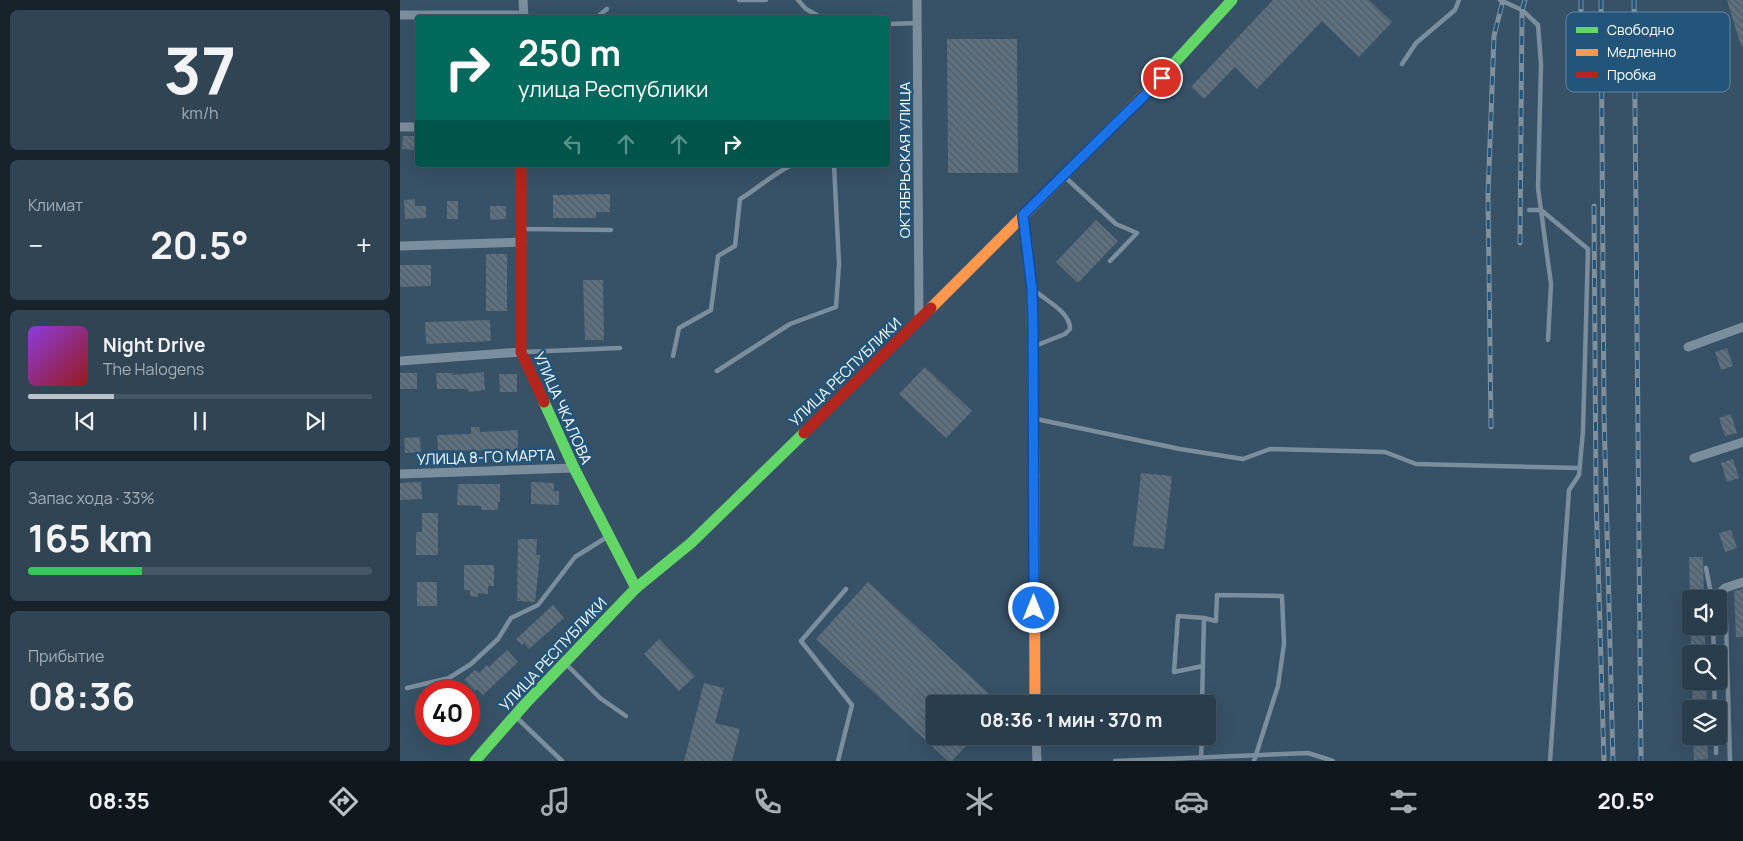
<!DOCTYPE html>
<html lang="ru">
<meta charset="utf-8">
<style>
:root{--surface:#293d4c;--page:#314453;--text:#f1f3f6;--muted:#a5aeb5;--line:#455664;--accent:#b9c2c9}
body{margin:0;font-family:Manrope,sans-serif;background:var(--page);color:var(--text);height:100vh;display:flex;flex-direction:column;font-size:19px;white-space:nowrap}
*{box-sizing:border-box;margin:0}
p{font-size:16px;color:var(--muted)}
.icon{flex:none;width:28px;height:28px;fill:none;stroke:currentColor;stroke-width:2;stroke-linecap:round;stroke-linejoin:round}
.map{position:relative;flex:1;overflow:hidden}
.panel{display:flex;flex-direction:column;gap:10px;padding:10px;background:#17222a;width:400px}
.panel>*{flex:none}
.banner{position:absolute;left:15px;top:15px;width:475px;height:152px;border-radius:5px;box-shadow:0 5px 20px #0002,0 0 0 1px var(--line);background:#00695c;color:#fff;overflow:hidden}
.fabs{position:absolute;left:1282px;top:590px;display:grid;gap:10px}
.fabs a{display:grid;place-items:center;width:45px;height:45px;border-radius:5px;background:var(--surface);box-shadow:0 5px 20px #0002,0 0 0 1px var(--line);font-size:25px}
.speed{position:absolute;left:15px;top:680px;display:flex;gap:10px;font-size:25px;font-weight:700;text-align:center}
.speed>*{display:grid;place-content:center;width:65px;height:65px;border-radius:50%;background:var(--surface);box-shadow:0 5px 20px #0002,0 0 0 1px var(--line);line-height:1}
.speed .limit{border:8px solid #d22;background:#fff;color:#111}
.pin{position:absolute;display:grid;place-items:center;width:42px;height:42px;color:#fff;margin:-21px;border:2px solid #fff;border-radius:50%;box-shadow:0 1px 5px #0007}
.me{position:absolute;width:55px;margin:-28px;rotate:0deg;stroke-linejoin:round;filter:drop-shadow(0 0 4px #0008)}
.turn{display:flex;align-items:center;gap:18px;height:105px;padding:0 20px;font-size:22px}
.turn .icon{width:65px;height:65px;stroke-width:2.5}
.turn b{display:block;font-size:35px;line-height:42px}
.lanes{display:flex;align-items:center;height:48px;padding:0 20px;background:#0003;justify-content:center;gap:25px;direction:ltr}
.lanes .off{opacity:.35}
.big{font-size:38px;font-weight:700;line-height:1.1}
.panel .widget{flex:1;display:flex;flex-direction:column;justify-content:center;gap:8px;min-width:0;padding:0 18px;border-radius:8px;background:var(--page)}
.panel .dial{align-items:center;gap:0}
.dial b{font-size:65px;line-height:1}
.song{display:flex;align-items:center;gap:15px}
.cover{width:60px;height:60px;border-radius:8px;background:linear-gradient(135deg,hsl(270 70% 55%),hsl(0 70% 35%))}
.played{height:5px;border-radius:2px;background:linear-gradient(90deg,var(--accent) 25%,var(--line) 25%)}
.keys{display:flex;justify-content:space-around;direction:ltr}
.heat{display:flex;justify-content:space-between;align-items:center;font-size:28px;direction:ltr}
.charge{height:8px;border-radius:4px;background:linear-gradient(90deg,#34c759 33%,var(--line) 0)}
.trip{position:absolute;left:526px;top:695px;width:290px;height:50px;border-radius:5px;background:var(--surface);box-shadow:0 5px 20px #0002,0 0 0 1px var(--line);font-weight:700;line-height:50px;text-align:center}
.tab-bar{display:flex;height:80px;justify-content:space-around;align-items:center;background:#10181e;color:var(--muted)}
.tab-bar .icon{width:35px;height:35px}
.tab-bar .selected{color:var(--accent)}
.tab-bar b{font-size:22px;color:var(--text)}
main{display:flex;flex:1;min-height:0}
.map>svg:first-child{display:block}
.building{fill:url(#building-back-hatch)}
.lines{fill:none;stroke-linecap:round;stroke-linejoin:round}
.lane{stroke:#7b8e9d;stroke-width:4.5}
.street{stroke:#7b8e9d;stroke-width:9}
.fast{stroke:#63d668;stroke-width:11}
.slow{stroke:#ff974d;stroke-width:11}
.jam{stroke:#b3261e;stroke-width:11}
.rail-casing{stroke:#7e8f9d;stroke-width:5}
.rail{stroke:#23547a;stroke-width:3;stroke-dasharray:9;stroke-linecap:butt}
.route-casing{stroke:#114b97;stroke-width:12}
.route{stroke:#1a73e8;stroke-width:9}
.labels{text-anchor:middle;dominant-baseline:central;stroke-width:5;stroke-linejoin:round;paint-order:stroke}
.street-label{font-size:15px;fill:#fff;stroke:#23547a}
.key{fill:#23547a;stroke:#6587a2;stroke-width:1}
.key-label{font-size:14px;fill:#fff}
</style>
<main>
<section class="panel">
<div class="widget dial"><b>37</b><p>km/h</p></div>
<div class="widget"><p>Климат</p>
<div class="heat"><a>−</a><b class="big">20.5°</b><a>+</a></div>
</div>
<div class="widget">
<div class="song"><i class="cover"></i><div><b>Night Drive</b><p>The Halogens</p></div></div>
<div class="played"></div>
<div class="keys"><svg class="icon" aria-label="previous" viewBox="0 0 24 24"><path d="M18 5L8 12l10 7zM5 5v14"/></svg><svg class="icon" aria-label="pause" viewBox="0 0 24 24"><path d="M8 5v14M16 5v14"/></svg><svg class="icon" aria-label="next" viewBox="0 0 24 24"><path d="M6 5l10 7-10 7zM19 5v14"/></svg></div>
</div>
<div class="widget"><p>Запас хода · 33%</p><b class="big">165 km</b><div class="charge"></div></div>
<div class="widget"><p>Прибытие</p><b class="big">08:36</b></div>
</section>
<div class="map">
<svg width="1343" height="761" viewBox="0 0 1343 761">
<defs>
<pattern id="building-back-hatch" width="6" height="6" patternUnits="userSpaceOnUse" patternTransform="scale(1.25)"><rect width="6" height="6" fill="#5d7181"/><path d="M-1 5l2 2M0 0l6 6M5-1l2 2" fill="none" stroke="#535b61"/></pattern>
</defs>
<rect width="100%" height="100%" fill="#375166"/>
<g class="building">
<path d="M873 0H969L992 22 959 57 922 21 857 89 835 67 804 99 791 87Z"/>
<path d="M1327 0H1343V46H1341Z"/>
<path d="M547 39H617L618 173H548Z"/>
<path d="M3 136H18V150L2 149Z"/>
<path d="M210 194V212H196V218H153V195Z"/>
<path d="M15 199V206H26V218L5 219 4 200Z"/>
<rect x="47" y="201" width="11" height="18"/>
<path d="M90 206H106V219L90 220Z"/>
<path d="M696 220 718 241 678 283 656 262Z"/>
<rect x="86" y="254" width="21" height="57"/>
<path d="M0 265H31V286L0 287Z"/>
<path d="M183 280H203L204 340H185Z"/>
<path d="M90 320 91 341 26 344 25 322Z"/>
<path d="M1327 348 1333 366 1321 370 1315 352Z"/>
<path d="M525 367 572 411 546 438 499 394Z"/>
<path d="M84 372 85 390 68 392V389H37L36 373H53V375Z"/>
<rect x="0" y="373" width="17" height="16"/>
<path d="M99 374H117V392H100Z"/>
<path d="M1331 414 1337 433 1325 436 1319 418Z"/>
<path d="M71 427H79L80 432 118 430V451L38 450 37 435 71 434Z"/>
<path d="M20 437 21 452 5 453 4 438Z"/>
<path d="M1333 459 1339 478 1327 482 1321 463Z"/>
<path d="M741 473 772 476 764 549 733 546Z"/>
<path d="M21 482 22 499 0 500V483Z"/>
<path d="M131 482 154 483V491H159V505L131 504Z"/>
<path d="M58 484H100V502H98V510H81V506L57 505Z"/>
<path d="M22 513H38V555H16V532H22Z"/>
<path d="M1331 530 1337 548 1325 552 1319 533Z"/>
<path d="M118 539H137L136 555H140L135 602 117 601Z"/>
<path d="M1289 557H1303L1304 599H1290Z"/>
<path d="M64 565H94V586H88V594L78 593V597L70 596V590H64Z"/>
<rect x="17" y="582" width="20" height="24"/>
<path d="M468 582 600 704H535V736H575L552 761H548L416 639Z"/>
<path d="M1343 589V637H1336L1334 591Z"/>
<path d="M153 605 164 618 129 649 124 643 122 645 116 639Z"/>
<rect x="1291" y="626" width="14" height="28"/>
<path d="M259 639 295 676 279 691 244 654Z"/>
<path d="M107 650 118 662 83 695 77 689 75 691 64 680 75 670 79 673 87 665 89 667Z"/>
<path d="M1292 681H1306L1307 709H1293Z"/>
<path d="M304 683 324 688 315 723 340 729 332 761H284Z"/>
<path d="M1293 736H1307L1308 759 1294 760Z"/>
</g>
<g class="lines">
<g class="lane">
<path d="M339 0H366"/>
<path d="M398 0 406 9 422 18"/>
<path d="M1100 0 1122 10 1138 25 1141 64 1138 188 1151 284 1148 340"/>
<path d="M196 18 207 9"/>
<path d="M488 24 517 23"/>
<path d="M1002 64 1016 43 1055 10 1059 0"/>
<path d="M666 178 716 224 737 233 710 261"/>
<path d="M1129 210H1141L1188 249 1183 431 1179 475 1169 490 1150 761"/>
<path d="M123 229 211 230"/>
<path d="M635 346 665 334 670 329C671 313 647 301 635 291"/>
<path d="M123 352 220 348"/>
<path d="M273 356 279 328 311 310 318 256 335 246 340 199C354 191 381 168 393 165"/>
<path d="M317 371 390 324 436 307 439 264 434 165"/>
<path d="M636 419 780 449 843 459 870 449 985 452 1016 464 1180 468"/>
<path d="M1306 568 1312 599"/>
<path d="M1325 589 1330 761"/>
<path d="M804 618 816 621 817 595 882 596 884 644 878 686 854 761"/>
<path d="M1313 626 1314 654"/>
<path d="M165 663 200 698 226 716"/>
<path d="M1314 681 1315 709"/>
<path d="M7 688 49 678 71 664 98 639 111 618 138 605 175 557 207 537"/>
<path d="M802 704 804 618 778 616 774 672 803 666"/>
<path d="M116 717 162 761"/>
<path d="M1316 736V753"/>
<path d="M801 758 802 736"/>
<path d="M438 761 452 705 401 641 446 589"/>
<path d="M715 761 908 753 933 761"/>
</g>
<g class="street">
<path d="M123 0 124 18"/>
<path d="M517 0 519 320"/>
<path d="M0 15H124"/>
<path d="M0 127H18"/>
<path d="M0 246 122 242"/>
<path d="M1288 347 1343 327"/>
<path d="M0 361 121 352"/>
<path d="M1294 458 1343 442"/>
<path d="M0 474 174 468"/>
<path d="M1314 599 1325 588 1343 582"/>
<path d="M636 736 637 761"/>
</g>
<g class="fast">
<path d="M756 83 832 0"/>
<path d="M623 215 632 289 634 476"/>
<path d="M144 402 174 468 236 588"/>
<path d="M75 761 126 703 236 588 291 543 404 433"/>
</g>
<g class="slow">
<path d="M531 308 756 83"/>
<path d="M634 476 635 704"/>
</g>
<g class="jam">
<path d="M121 165V352L144 402"/>
<path d="M404 433 531 308"/>
</g>
<g class="rail-casing">
<g id="rail">
<path d="M1181 0V16"/>
<path d="M1201 0 1204 413 1213 761"/>
<path d="M1234 0 1241 761"/>
<path d="M1194 206 1196 497 1204 761"/>
<path d="M1120 243 1122 10 1125 0"/>
<path d="M1091 427 1088 195 1094 36 1103 0"/>
</g>
</g>
<use href="#rail" class="rail"/>
</g>
<g class="lines">
<g class="route-casing">
<path id="route" d="M634 608 633 327 632 289 623 215 762 78"/>
</g>
<use href="#route" class="route"/>
</g>
<g class="labels">
<g class="street-label">
<text transform="translate(504 160) rotate(-90)">ОКТЯБРЬСКАЯ УЛИЦА</text>
<text transform="translate(445 372) rotate(-44)">УЛИЦА РЕСПУБЛИКИ</text>
<text transform="translate(163 408) rotate(66)">УЛИЦА ЧКАЛОВА</text>
<text transform="translate(86 457) rotate(-2)">УЛИЦА 8-ГО МАРТА</text>
<text transform="translate(153 654) rotate(-47)">УЛИЦА РЕСПУБЛИКИ</text>
</g>
</g>
<rect x="1166" y="12" width="164" height="80" rx="8" class="key"/>
<rect x="1176" y="27" width="22" height="6" fill="#63d668"/>
<rect x="1176" y="49" width="22" height="7" fill="#ff974d"/>
<rect x="1176" y="72" width="22" height="6" fill="#b3261e"/>
<g class="key-label">
<text x="1207" y="35">Свободно</text>
<text x="1207" y="57">Медленно</text>
<text x="1207" y="80">Пробка</text>
</g>
</svg>
<div class="fabs">
<a><svg class="icon" aria-label="sound" viewBox="0 0 24 24"><path d="M4 9h4l5-4v14l-5-4H4zM17 9q2 3 0 6"/></svg></a>
<a><svg class="icon" aria-label="search" viewBox="0 0 24 24"><circle cx="10" cy="10" r="6"/><path d="M15 15l6 6"/></svg></a>
<a><svg class="icon" aria-label="layers" viewBox="0 0 24 24"><path d="M12 4l9 5-9 5-9-5zM3 14l9 5 9-5"/></svg></a>
</div>
<div class="speed"><div class="limit">40</div></div>
<div class="pin" style="left:762px;top:78px;background:#d93025"><svg class="icon" aria-label="arrive" viewBox="0 0 24 24"><path d="M6 21V4h12l-3 4 3 4H6"/></svg></div>
<svg class="me" style="left:634px;top:608px" viewBox="-20 -20 40 40"><circle r="17" fill="#1a73e8" stroke="#fff" stroke-width="3"/><path d="M0-11L8 9 0 5-8 9z" fill="#fff"/></svg>
<div class="trip">08:36 · 1 мин · 370 m</div>
<div class="banner">
<div class="turn"><svg class="icon" aria-label="right" viewBox="0 0 24 24"><path d="M7 20v-9h11M14 6l5 5-5 5"/></svg><div><b>250 m</b>улица Республики</div></div>
<div class="lanes"><svg class="icon off" aria-label="left" viewBox="0 0 24 24"><path d="M17 20v-9H6M10 6l-5 5 5 5"/></svg><svg class="icon off" aria-label="ahead" viewBox="0 0 24 24"><path d="M12 20V5M6 11l6-6 6 6"/></svg><svg class="icon off" aria-label="ahead" viewBox="0 0 24 24"><path d="M12 20V5M6 11l6-6 6 6"/></svg><svg class="icon" aria-label="right" viewBox="0 0 24 24"><path d="M7 20v-9h11M14 6l5 5-5 5"/></svg></div>
</div>
</div>
</main>
<nav class="tab-bar">
<b>08:35</b>
<svg class="icon selected" aria-label="directions" viewBox="0 0 24 24"><path d="M12 3l9 9-9 9-9-9zM9 14v-3h6M13 9l2 2-2 2"/></svg>
<svg class="icon" aria-label="music" viewBox="0 0 24 24"><path d="M9 18V5l10-2v13"/><circle cx="6" cy="18" r="3"/><circle cx="16" cy="16" r="3"/></svg>
<svg class="icon" aria-label="phone" viewBox="0 0 24 24"><path d="M5 4h4l2 5-3 2q2 4 5 5l2-3 5 2v4C11 20 4 13 5 4z"/></svg>
<svg class="icon" aria-label="climate" viewBox="0 0 24 24"><path d="M12 3v18M4 7l16 10M4 17L20 7"/></svg>
<svg class="icon" aria-label="car" viewBox="0 0 24 24"><path d="M5 17H2v-5l4-1 3-4h7l3 4 3 1v5h-3M9 17h6M6 11h13"/><circle cx="7" cy="17" r="2"/><circle cx="17" cy="17" r="2"/></svg>
<svg class="icon" aria-label="filters" viewBox="0 0 24 24"><path d="M4 7h16M4 17h16"/><circle cx="9" cy="7" r="2"/><circle cx="15" cy="17" r="2"/></svg>
<b>20.5°</b>
</nav>
